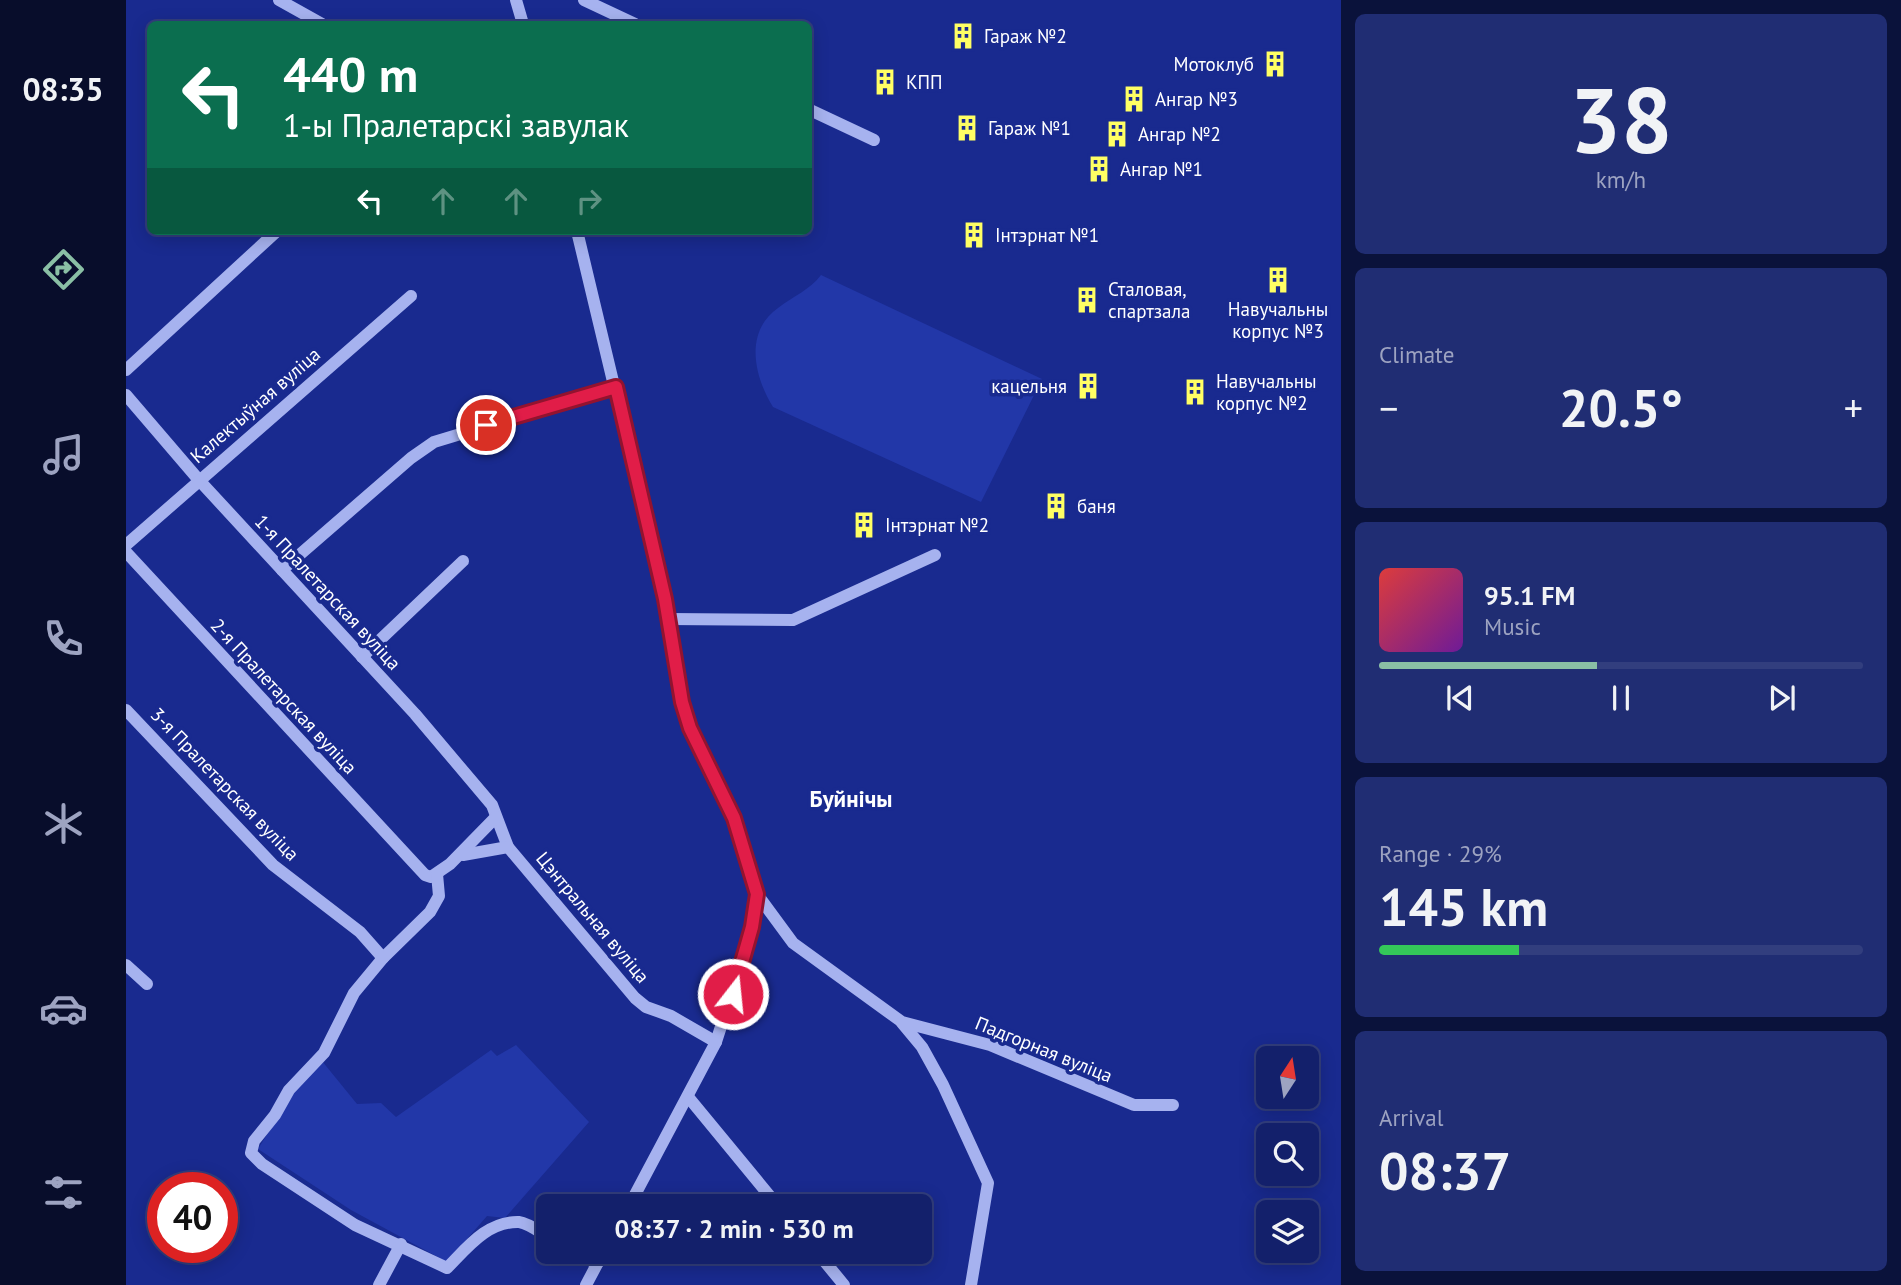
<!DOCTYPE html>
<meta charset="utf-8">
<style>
:root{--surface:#13206b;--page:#202d73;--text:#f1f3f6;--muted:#9da3c1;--line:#323e7e;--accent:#8abfa5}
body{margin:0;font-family:"PT Sans",sans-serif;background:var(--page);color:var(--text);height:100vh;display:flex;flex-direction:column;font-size:26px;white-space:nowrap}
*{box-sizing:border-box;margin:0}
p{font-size:23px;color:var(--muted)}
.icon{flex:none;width:38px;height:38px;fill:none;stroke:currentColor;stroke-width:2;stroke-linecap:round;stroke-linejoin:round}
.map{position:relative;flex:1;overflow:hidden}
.details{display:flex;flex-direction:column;gap:14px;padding:14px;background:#0a123b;width:560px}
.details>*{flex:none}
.hud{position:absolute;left:21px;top:21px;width:665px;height:214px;border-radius:10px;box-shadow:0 4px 18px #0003,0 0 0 2px var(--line);background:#0b6e4f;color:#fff;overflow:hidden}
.needle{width:46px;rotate:12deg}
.controls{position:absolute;left:1130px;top:1046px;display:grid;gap:14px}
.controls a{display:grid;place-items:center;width:63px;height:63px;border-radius:10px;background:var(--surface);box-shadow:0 4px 18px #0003,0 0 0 2px var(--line);font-size:35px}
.speed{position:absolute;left:21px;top:1172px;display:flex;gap:14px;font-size:35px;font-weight:700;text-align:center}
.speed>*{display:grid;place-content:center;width:91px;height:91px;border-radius:50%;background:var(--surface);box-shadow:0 4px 18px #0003,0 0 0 2px var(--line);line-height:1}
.speed .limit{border:10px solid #d22;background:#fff;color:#111}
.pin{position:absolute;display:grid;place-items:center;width:60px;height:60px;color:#fff;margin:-30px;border:4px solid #fff;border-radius:50%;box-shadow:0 2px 7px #0007}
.me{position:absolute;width:77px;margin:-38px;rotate:16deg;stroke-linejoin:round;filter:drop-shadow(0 0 5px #0008)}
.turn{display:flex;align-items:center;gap:24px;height:147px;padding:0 21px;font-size:32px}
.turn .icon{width:91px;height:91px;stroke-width:2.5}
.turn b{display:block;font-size:49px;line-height:60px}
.lanes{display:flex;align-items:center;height:66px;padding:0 21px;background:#0003;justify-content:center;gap:35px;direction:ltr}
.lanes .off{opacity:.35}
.big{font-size:52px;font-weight:700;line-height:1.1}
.details .widget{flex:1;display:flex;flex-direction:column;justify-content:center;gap:10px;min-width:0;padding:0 24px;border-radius:10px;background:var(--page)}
.details .dial{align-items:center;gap:0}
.dial b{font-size:91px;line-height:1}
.song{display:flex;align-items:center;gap:21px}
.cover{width:84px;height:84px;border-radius:10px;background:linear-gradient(135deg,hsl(0 70% 55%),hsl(280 70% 35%))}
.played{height:7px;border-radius:4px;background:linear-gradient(90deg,var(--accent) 45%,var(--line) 45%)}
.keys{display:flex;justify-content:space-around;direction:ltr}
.heat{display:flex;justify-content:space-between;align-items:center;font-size:38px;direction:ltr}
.charge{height:10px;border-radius:5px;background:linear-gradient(90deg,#34c759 29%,var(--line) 0)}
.trip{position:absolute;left:410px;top:1194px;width:396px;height:70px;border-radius:10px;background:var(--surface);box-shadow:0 4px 18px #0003,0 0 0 2px var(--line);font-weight:700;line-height:70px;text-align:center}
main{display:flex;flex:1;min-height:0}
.tab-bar{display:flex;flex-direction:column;width:126px;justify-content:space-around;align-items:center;background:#080d2b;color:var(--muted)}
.tab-bar .icon{width:49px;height:49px}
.tab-bar .current{color:var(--accent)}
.tab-bar b{font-size:32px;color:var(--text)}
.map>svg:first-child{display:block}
.green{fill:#2237a8}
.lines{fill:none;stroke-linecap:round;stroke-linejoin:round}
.minor{stroke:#a6b2ef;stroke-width:12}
.route-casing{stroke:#92132f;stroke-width:18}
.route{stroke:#e11d48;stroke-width:12}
.labels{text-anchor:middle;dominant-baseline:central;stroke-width:7;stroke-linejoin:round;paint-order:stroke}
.poi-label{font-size:19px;fill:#fff;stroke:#192a8f;text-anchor:start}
.street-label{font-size:19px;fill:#fff;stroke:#192a8f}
.quarter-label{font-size:23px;font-weight:bold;fill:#fff;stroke:#192a8f}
</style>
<main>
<nav class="tab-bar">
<b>08:35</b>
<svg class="icon current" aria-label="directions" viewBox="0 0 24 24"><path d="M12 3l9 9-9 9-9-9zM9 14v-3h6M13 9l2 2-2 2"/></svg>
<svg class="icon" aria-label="music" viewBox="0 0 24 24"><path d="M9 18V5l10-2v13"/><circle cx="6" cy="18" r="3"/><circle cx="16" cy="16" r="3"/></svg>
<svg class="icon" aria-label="phone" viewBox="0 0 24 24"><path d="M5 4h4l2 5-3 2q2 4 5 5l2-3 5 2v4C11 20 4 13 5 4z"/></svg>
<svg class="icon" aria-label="climate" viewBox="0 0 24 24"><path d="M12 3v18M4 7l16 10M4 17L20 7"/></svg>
<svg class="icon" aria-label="car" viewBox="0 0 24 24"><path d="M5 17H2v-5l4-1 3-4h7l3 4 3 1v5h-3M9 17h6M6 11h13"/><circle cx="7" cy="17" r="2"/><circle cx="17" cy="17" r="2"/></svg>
<svg class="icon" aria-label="filters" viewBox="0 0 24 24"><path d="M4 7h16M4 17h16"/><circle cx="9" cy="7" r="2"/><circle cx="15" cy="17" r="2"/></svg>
</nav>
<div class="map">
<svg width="1215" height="1285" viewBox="0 0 1215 1285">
<rect width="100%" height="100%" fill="#192a8f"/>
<g class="green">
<path d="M695 275 916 379 855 502 647 407C628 376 618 332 652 308 667 296 684 290 695 275Z"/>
<path d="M390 1045 463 1122 379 1218 361 1216 321 1262 225 1210 132 1149 171 1086 196 1061 231 1104 255 1103 270 1117 365 1050 371 1056Z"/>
</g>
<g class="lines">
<g class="minor">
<path d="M153 0 196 24"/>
<path d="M390 0 397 24"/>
<path d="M458 0 509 24"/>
<path d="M682 109 748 140"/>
<path d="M451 231 534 578 556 702 564 728 608 818 631 894 619 952 590 1042 503 1206"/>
<path d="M0 370 151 231"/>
<path d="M0 395 72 479 289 714 366 805 382 847 509 998 520 1007 545 1016 590 1042"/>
<path d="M0 545 285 296"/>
<path d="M0 552 299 875 305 877 324 864 370 817"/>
<path d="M156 570 285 458 308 442 490 387"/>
<path d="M542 619 667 620 809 555"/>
<path d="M236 657 337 561"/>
<path d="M0 710 147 865 234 932 257 958 228 993 198 1053 163 1090 149 1115 128 1141 125 1153 136 1164 229 1225 321 1268C341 1248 361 1221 393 1222 402 1223 414 1232 422 1237"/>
<path d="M337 855 382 847"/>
<path d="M631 894 667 943 776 1022 864 1045 1008 1105H1047"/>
<path d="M257 958 304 912 313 896 311 874"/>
<path d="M0 965 21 984"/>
<path d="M776 1023 796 1047 817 1085 862 1183 845 1285"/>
<path d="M563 1098 652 1206"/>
<path d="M447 1251 471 1264"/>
<path d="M690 1251 718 1285"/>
<path d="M253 1285 275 1244"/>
<path d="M460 1285 478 1251"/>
</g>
</g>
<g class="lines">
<g class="route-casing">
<path id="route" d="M360 425 490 387 539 599 556 702 564 728 608 818 631 894 626 927 607 994"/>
</g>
<use href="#route" class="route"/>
</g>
<defs>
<g id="building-bare" transform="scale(2.1)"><path d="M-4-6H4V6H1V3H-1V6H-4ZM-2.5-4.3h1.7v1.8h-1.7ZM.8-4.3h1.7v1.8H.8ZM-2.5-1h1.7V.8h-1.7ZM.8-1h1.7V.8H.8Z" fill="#ffff64" stroke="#192a8f" stroke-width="2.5" paint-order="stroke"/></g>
</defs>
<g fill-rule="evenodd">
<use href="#building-bare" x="837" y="36"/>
<use href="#building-bare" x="1149" y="64"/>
<use href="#building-bare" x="759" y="82"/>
<use href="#building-bare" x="1008" y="99"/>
<use href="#building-bare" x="841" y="128"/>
<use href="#building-bare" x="991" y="134"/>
<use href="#building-bare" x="973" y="169"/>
<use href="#building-bare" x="848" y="235"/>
<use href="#building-bare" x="1152" y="280"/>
<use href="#building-bare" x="961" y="300"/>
<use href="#building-bare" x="962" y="386"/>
<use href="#building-bare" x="1069" y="392"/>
<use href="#building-bare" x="930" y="506"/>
<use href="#building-bare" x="738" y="525"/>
</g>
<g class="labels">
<g class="poi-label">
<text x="858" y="36">Гараж №2</text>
<text x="1128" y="64" text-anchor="end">Мотоклуб</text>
<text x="780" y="82">КПП</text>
<text x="1029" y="99">Ангар №3</text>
<text x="862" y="128">Гараж №1</text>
<text x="1012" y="134">Ангар №2</text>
<text x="994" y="169">Ангар №1</text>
<text x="869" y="235">Інтэрнат №1</text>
<text x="982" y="289">Сталовая,<tspan x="982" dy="22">спартзала</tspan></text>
<text x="1152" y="309" text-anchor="middle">Навучальны<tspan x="1152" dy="22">корпус №3</tspan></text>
<text x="1090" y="381">Навучальны<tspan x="1090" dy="22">корпус №2</tspan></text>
<text x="941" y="386" text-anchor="end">кацельня</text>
<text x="951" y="506">баня</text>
<text x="759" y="525">Інтэрнат №2</text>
</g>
<g class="street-label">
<text transform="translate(129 405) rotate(-41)">Калектыўная вуліца</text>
<text transform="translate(202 592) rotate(47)">1-я Пралетарская вуліца</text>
<text transform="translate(158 696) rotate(47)">2-я Пралетарская вуліца</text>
<text transform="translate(99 784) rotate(46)">3-я Пралетарская вуліца</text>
<text transform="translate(467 917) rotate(50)">Цэнтральная вуліца</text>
<text transform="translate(918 1049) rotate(22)">Падгорная вуліца</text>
</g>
<g class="quarter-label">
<text x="725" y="798">Буйнічы</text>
</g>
</g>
</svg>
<div class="controls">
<a><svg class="needle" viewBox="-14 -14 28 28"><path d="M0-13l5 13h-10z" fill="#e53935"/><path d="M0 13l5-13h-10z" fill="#9da3c1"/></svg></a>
<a><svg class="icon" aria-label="search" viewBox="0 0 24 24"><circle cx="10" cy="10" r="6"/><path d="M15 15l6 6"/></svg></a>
<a><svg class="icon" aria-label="layers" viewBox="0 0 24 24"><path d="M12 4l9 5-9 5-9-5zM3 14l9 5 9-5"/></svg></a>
</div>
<div class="speed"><div class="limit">40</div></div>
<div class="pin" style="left:360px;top:425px;background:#d93025"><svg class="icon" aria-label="arrive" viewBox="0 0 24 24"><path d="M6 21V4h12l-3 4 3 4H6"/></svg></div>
<svg class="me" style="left:607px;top:994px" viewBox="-20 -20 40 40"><circle r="17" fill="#e11d48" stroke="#fff" stroke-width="3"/><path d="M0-11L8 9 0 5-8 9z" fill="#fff"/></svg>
<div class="trip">08:37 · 2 min · 530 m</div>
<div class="hud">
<div class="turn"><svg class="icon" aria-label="left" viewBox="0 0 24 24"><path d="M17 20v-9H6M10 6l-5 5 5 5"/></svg><div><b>440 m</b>1-ы Пралетарскі завулак</div></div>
<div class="lanes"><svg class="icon" aria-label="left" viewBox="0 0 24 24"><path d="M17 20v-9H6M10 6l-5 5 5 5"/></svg><svg class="icon off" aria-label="ahead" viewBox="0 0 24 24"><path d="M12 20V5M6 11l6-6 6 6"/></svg><svg class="icon off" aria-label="ahead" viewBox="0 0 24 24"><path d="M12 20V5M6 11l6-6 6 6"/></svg><svg class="icon off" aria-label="right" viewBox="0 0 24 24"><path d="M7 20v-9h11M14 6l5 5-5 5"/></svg></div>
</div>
</div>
<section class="details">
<div class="widget dial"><b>38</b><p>km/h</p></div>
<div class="widget"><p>Climate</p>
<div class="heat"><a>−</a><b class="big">20.5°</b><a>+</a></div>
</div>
<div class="widget">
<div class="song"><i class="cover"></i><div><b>95.1 FM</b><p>Music</p></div></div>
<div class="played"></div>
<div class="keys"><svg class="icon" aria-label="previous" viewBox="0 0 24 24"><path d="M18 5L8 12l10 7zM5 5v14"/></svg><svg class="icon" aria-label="pause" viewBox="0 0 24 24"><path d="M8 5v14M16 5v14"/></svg><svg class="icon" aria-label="next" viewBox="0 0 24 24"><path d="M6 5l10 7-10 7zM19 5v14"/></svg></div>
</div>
<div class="widget"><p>Range · 29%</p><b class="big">145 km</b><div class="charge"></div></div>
<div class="widget"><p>Arrival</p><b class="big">08:37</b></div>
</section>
</main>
